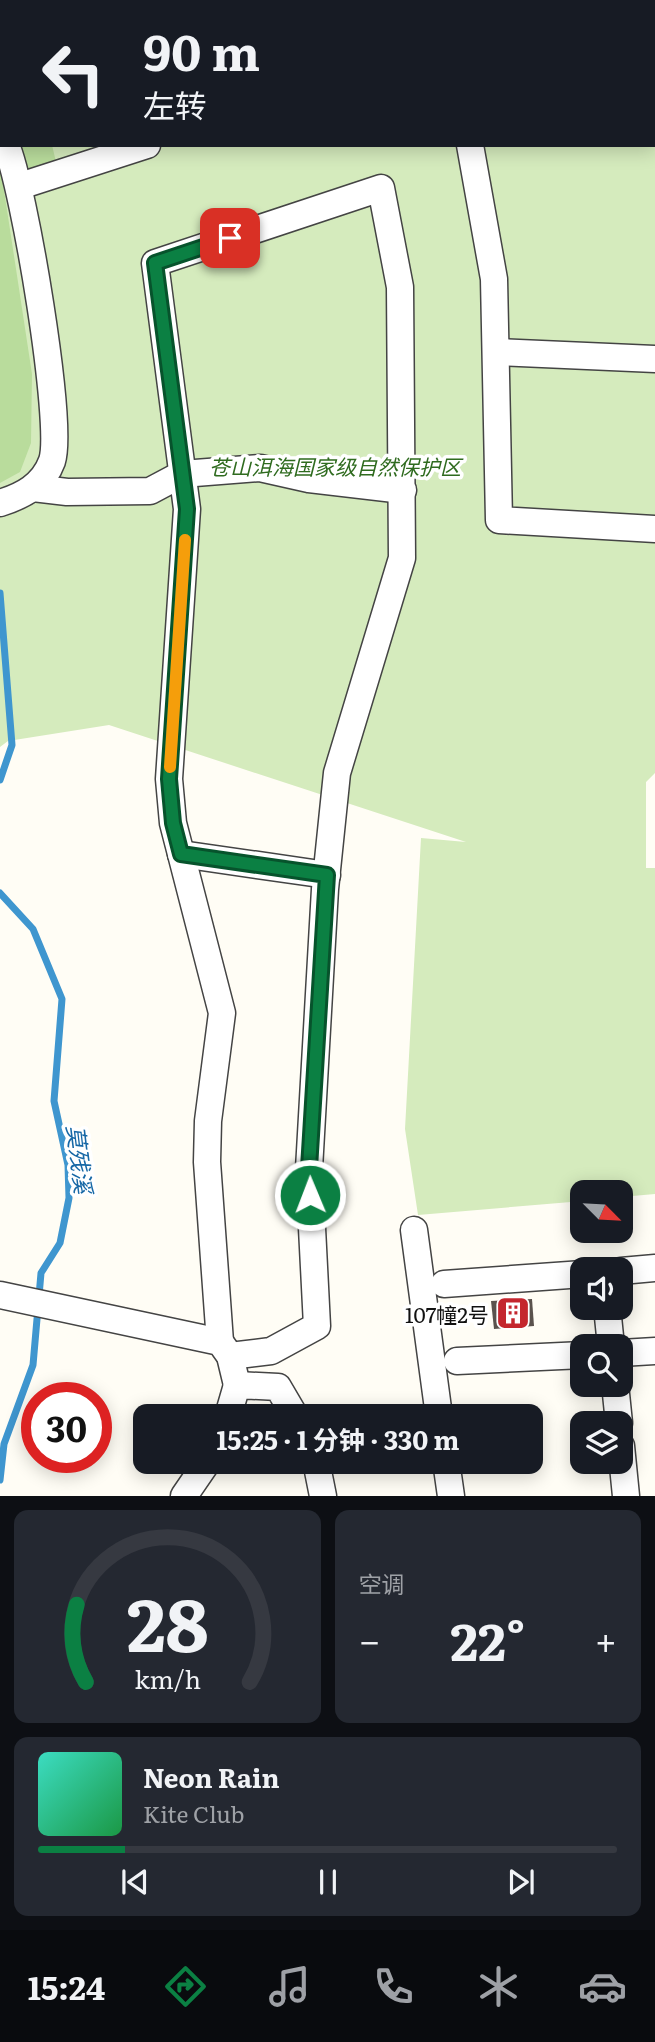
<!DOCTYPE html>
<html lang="zh">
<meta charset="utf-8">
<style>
:root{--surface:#171b24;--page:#242831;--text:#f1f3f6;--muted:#9ea1a6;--line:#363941;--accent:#0b8043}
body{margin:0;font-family:Literata,"Noto Sans SC",serif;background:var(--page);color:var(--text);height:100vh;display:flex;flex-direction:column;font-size:26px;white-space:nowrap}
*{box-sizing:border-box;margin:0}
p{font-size:23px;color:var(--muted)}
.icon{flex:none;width:38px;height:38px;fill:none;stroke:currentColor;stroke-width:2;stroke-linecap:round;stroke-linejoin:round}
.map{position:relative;height:1496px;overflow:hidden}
.side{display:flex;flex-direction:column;gap:14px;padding:14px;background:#0d0f14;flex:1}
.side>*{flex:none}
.banner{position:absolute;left:0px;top:0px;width:656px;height:147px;box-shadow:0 4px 18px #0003;background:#171b24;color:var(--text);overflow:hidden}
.needle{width:46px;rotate:114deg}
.controls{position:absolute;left:570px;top:1180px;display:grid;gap:14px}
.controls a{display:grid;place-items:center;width:63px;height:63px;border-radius:14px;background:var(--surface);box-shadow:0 4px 18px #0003;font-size:35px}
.speed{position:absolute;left:21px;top:1382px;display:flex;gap:14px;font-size:35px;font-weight:700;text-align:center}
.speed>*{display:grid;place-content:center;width:91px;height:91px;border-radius:50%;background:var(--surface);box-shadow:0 4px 18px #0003;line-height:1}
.speed .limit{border:10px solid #d22;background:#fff;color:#111}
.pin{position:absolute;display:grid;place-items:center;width:60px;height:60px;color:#fff;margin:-30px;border-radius:14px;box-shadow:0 4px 10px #0006}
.me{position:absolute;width:77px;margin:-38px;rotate:359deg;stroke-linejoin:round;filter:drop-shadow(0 0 5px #0008)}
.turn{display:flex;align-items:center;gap:24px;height:147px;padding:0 28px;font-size:32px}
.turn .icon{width:91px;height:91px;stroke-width:2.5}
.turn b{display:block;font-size:49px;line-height:60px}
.big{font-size:52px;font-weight:700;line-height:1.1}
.side .tile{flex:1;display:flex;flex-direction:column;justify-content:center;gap:10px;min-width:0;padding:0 24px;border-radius:14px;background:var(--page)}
.side .dial{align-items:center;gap:0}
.dial svg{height:182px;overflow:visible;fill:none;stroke:var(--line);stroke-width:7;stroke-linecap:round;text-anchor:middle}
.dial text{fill:var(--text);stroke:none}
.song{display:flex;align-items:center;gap:21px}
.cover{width:84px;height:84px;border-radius:10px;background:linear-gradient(135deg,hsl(170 70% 55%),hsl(140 70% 35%))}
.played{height:7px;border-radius:4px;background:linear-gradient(90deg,var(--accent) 15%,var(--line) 15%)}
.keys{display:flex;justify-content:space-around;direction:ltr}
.heat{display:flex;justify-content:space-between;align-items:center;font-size:38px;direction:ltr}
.side .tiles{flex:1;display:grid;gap:14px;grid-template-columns:1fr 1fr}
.tile:last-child{grid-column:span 2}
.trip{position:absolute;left:133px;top:1404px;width:410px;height:70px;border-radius:14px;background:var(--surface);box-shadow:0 4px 18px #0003;font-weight:700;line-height:70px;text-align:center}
.dock{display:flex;height:112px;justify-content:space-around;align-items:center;background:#090b0e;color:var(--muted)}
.dock .icon{width:49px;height:49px}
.dock .current{color:var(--accent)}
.dock b{font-size:32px;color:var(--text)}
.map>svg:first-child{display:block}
.green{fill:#d5ebbd;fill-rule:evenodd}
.forest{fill:#b9dc9c}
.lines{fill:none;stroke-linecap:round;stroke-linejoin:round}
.stream{stroke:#3f96cf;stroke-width:7}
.building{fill:#5a524d}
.lane-casing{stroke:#444;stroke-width:17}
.street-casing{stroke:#444;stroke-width:29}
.lane{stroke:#fff;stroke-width:14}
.street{stroke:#fff;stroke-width:26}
.route-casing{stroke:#07532c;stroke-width:18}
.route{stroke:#0b8043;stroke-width:12}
.slow{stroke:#f59e0b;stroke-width:12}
.labels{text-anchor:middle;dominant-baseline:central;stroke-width:7;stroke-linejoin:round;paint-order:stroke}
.park-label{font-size:21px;font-style:italic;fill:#2f6b1f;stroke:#fff}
.poi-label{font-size:21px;fill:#111;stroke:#fff;text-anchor:end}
.water-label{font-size:23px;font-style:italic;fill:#1768a6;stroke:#fff}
</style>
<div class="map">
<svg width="655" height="1496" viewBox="0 0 655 1496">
<rect width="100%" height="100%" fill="#fffdf5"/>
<path class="green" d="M0 0H655V773L646 782V868H655V1194L621 1197V1192H583V1201L418 1215 405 1129 421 838 466 842 109 725 8 741 0 747ZM2 2H654V145H2Z"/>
<path class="forest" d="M0 29 2 145H52L56 162 2 177 32 374 31 443 20 472 0 483Z"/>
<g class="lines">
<g class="stream">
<path d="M0 593 12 745 0 780"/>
<path d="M0 893 33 929 62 999 54 1101 68 1165 69 1198 60 1243 41 1273 33 1365 4 1444 0 1480"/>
</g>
</g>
<path class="building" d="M532 1299 534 1326 494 1329 491 1301Z"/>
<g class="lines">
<g class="lane-casing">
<g id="lane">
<path d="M151 2 156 0"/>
<path d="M0 10 2 12"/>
</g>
</g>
<g class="street-casing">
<g id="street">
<path d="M381 0 382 2"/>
<path d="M470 145 494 279 499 520 655 529"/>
<path d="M20 186 147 145"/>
<path d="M498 352 655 359"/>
<path d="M33 488 67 492 150 491 182 474 260 468 309 479 403 490"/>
<path d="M0 503C22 496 43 486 52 461 64 424 24 186 6 145"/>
<path d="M181 854 327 875"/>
<path d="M414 1230 439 1416"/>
<path d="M621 1271 655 1268"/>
<path d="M444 1284 583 1274"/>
<path d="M0 1295 220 1342 230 1356 237 1385"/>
<path d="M607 1307 611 1346"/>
<path d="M220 1342 207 1162 208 1121 222 1013 173 823 169 779 187 509 155 263 381 188 400 287 402 558 337 773 325 889 309 1169 317 1326 271 1351 230 1356"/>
<path d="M621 1353 655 1351"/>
<path d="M457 1361 583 1355"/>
<path d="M615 1384 619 1423"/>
<path d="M228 1416 237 1385 278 1387 295 1416"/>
<path d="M621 1446 626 1496"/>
<path d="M316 1461 323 1496"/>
<path d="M446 1461 451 1496"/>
<path d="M184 1496 208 1461"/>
</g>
</g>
<use href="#lane" class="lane"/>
<use href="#street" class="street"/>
</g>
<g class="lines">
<g class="route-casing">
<path id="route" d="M230 238 155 263 187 509 169 779 173 823 181 854 327 875 309 1168 310 1195"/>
</g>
<use href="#route" class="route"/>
<path class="slow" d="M170 767 185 540"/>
</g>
<defs>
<g id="building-square" transform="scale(1.75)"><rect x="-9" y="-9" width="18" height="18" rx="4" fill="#c4262e" stroke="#fff"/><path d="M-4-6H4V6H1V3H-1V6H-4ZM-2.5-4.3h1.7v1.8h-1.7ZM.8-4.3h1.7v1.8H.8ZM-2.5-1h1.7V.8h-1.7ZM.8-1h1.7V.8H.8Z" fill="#fff"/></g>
</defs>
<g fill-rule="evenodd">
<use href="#building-square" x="513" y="1313"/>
</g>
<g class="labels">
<g class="park-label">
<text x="335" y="465">苍山洱海国家级自然保护区</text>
</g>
<g class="poi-label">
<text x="489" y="1313">107幢2号</text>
</g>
<g class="water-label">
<text transform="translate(81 1159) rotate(83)">莫残溪</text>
</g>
</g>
</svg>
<div class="controls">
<a><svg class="needle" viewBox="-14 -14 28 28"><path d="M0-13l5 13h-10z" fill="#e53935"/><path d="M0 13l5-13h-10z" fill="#9ea1a6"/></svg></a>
<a><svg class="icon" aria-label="sound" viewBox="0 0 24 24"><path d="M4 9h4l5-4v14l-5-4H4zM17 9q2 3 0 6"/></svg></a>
<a><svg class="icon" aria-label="search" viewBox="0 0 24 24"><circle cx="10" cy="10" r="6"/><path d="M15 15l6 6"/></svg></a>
<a><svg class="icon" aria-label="layers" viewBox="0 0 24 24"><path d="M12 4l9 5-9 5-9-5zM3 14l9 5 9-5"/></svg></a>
</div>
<div class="speed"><div class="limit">30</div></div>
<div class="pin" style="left:230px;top:238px;background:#d93025"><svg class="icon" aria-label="arrive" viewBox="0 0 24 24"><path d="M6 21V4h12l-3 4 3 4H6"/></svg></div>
<svg class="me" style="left:310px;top:1195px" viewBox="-20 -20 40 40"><circle r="17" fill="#0b8043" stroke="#fff" stroke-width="3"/><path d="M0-11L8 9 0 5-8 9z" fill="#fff"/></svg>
<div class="trip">15:25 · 1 分钟 · 330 m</div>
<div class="banner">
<div class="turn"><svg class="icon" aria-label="left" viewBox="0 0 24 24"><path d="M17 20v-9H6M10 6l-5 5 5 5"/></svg><div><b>90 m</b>左转</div></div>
</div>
</div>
<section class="side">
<div class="tiles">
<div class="tile dial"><svg viewBox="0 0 100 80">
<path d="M14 69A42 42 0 1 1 86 69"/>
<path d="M14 69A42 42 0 0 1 10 35" stroke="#0b8043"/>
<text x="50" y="56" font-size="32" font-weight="700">28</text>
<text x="50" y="72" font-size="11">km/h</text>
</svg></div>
<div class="tile"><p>空调</p>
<div class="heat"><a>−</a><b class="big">22°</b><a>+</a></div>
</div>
<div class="tile">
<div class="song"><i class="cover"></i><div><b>Neon Rain</b><p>Kite Club</p></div></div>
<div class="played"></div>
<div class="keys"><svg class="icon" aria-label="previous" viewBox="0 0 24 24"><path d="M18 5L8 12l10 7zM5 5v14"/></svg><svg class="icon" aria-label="pause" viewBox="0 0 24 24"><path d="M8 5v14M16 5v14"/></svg><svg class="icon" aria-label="next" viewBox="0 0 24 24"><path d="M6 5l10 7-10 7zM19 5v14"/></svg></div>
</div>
</div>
</section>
<nav class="dock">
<b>15:24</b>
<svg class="icon current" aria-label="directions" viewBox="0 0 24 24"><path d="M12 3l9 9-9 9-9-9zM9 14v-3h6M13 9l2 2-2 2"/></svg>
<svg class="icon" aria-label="music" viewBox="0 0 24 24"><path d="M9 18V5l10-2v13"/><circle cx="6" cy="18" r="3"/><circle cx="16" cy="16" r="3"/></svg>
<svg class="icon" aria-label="phone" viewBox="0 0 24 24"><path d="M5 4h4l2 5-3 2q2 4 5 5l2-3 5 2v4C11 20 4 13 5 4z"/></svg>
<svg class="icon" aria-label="climate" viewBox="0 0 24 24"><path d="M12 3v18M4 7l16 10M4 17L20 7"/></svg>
<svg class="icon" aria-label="car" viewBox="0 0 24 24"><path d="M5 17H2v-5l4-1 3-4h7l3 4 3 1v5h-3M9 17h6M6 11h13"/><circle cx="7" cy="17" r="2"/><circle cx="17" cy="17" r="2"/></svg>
</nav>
